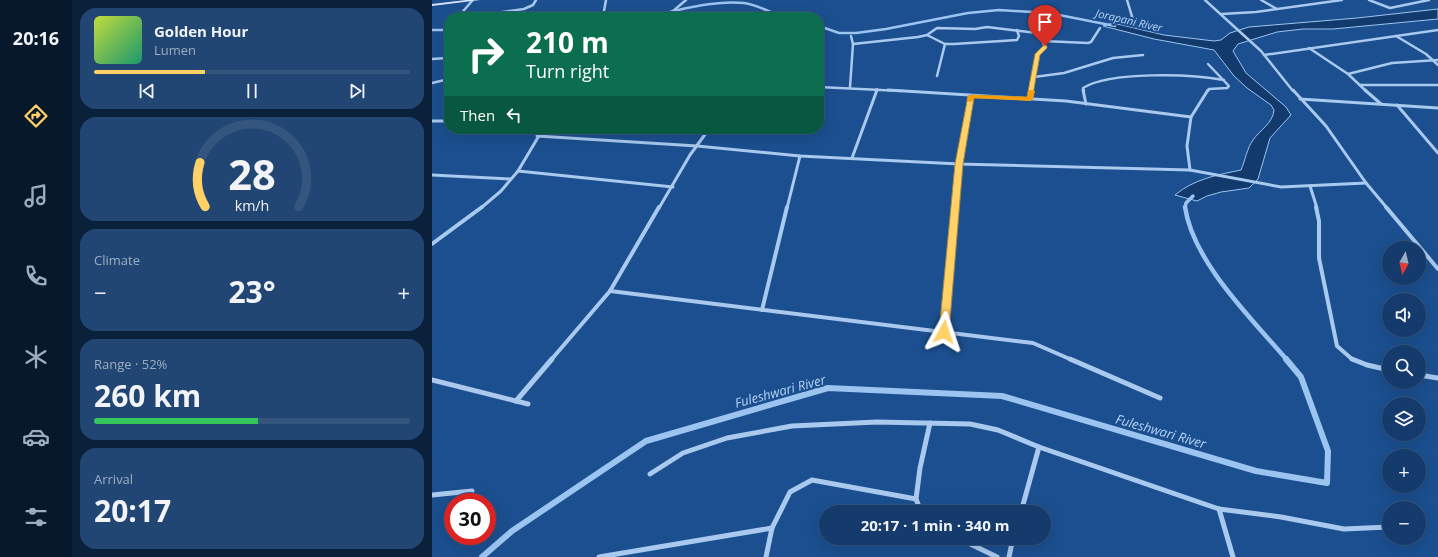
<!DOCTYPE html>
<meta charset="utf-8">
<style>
:root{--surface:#143b6b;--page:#214673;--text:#f1f3f6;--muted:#9dadc1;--line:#33557e;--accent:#ffd166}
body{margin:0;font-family:"Open Sans",sans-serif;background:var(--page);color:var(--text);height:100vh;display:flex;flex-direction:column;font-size:15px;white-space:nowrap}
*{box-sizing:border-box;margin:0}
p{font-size:13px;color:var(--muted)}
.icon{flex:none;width:22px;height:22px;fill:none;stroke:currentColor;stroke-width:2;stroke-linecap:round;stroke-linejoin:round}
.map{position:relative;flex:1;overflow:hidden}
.sheet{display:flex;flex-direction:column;gap:8px;padding:8px;background:#0b203b;width:360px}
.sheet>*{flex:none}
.top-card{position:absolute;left:12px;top:12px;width:380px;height:122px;border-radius:16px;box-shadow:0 4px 16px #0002,0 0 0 1px var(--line);background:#0b6e4f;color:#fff;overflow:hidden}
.needle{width:26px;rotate:188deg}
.fabs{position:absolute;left:950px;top:241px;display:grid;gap:8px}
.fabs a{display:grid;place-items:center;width:44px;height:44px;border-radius:50%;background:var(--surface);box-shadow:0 4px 16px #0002,0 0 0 1px var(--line);font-size:20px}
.speed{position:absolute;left:12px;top:493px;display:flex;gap:8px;font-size:20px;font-weight:700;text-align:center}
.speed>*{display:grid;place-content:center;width:52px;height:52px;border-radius:50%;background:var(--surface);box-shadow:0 4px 16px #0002,0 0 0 1px var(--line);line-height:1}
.speed .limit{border:6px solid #d22;background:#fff;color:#111}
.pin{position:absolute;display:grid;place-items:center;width:34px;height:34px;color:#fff;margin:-41px -17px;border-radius:50% 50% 50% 0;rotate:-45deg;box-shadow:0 0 4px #0007}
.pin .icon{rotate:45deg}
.me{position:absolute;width:44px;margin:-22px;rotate:5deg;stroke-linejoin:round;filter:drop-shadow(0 0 3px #0008)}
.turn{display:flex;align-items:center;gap:14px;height:84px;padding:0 16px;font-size:18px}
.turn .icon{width:52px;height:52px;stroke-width:2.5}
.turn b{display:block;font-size:28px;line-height:34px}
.then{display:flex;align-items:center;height:38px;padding:0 16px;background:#0003;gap:8px;font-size:15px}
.big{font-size:30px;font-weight:700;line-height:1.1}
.sheet .tile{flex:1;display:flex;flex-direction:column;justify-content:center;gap:6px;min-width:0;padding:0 14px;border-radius:16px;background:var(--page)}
.sheet .dial{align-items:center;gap:0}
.dial svg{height:104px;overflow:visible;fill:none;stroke:var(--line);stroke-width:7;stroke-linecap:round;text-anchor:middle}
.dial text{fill:var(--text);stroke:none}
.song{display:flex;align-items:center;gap:12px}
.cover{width:48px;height:48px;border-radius:6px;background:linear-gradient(135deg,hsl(70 70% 55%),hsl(160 70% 35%))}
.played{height:4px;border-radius:2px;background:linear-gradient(90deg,var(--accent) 35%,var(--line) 35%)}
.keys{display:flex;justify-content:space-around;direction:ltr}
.heat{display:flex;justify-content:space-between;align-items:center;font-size:22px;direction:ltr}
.charge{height:6px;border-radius:3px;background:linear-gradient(90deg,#34c759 52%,var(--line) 0)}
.trip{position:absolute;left:387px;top:505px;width:232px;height:40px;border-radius:20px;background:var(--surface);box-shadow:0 4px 16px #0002,0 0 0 1px var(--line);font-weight:700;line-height:40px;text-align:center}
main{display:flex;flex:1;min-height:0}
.tabs{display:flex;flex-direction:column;width:72px;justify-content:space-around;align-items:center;background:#08182b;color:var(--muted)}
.tabs .icon{width:28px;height:28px}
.tabs .active{color:var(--accent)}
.tabs b{font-size:18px;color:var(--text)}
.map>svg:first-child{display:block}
.water{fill:#123a6d;stroke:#9cc4f0}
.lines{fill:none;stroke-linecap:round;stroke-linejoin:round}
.stream-far3{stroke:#9cc4f0;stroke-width:2.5}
.stream-far2{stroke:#9cc4f0;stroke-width:3.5}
.stream-far1{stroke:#9cc4f0;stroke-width:4.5}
.stream{stroke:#9cc4f0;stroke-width:6}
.street-far3{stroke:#a9c9ee;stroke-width:2.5}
.street-far2{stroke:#a9c9ee;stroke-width:3}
.street-far1{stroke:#a9c9ee;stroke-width:4}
.street{stroke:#a9c9ee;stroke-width:5}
.secondary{fill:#d6e6fa;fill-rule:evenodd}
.route{fill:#ffd166;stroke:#a68842}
.slow{fill:#f59e0b}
.labels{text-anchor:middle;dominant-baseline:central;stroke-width:4;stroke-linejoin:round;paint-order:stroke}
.far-water-label{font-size:11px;font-style:italic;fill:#b5d3f5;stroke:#1b4f8f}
.water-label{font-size:13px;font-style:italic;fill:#b5d3f5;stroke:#1b4f8f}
</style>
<main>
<nav class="tabs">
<b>20:16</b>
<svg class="icon active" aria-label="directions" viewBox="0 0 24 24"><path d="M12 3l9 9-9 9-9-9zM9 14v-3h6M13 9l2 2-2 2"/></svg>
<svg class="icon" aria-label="music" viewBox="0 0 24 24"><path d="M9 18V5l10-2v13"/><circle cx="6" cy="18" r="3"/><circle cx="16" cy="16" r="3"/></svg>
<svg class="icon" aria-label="phone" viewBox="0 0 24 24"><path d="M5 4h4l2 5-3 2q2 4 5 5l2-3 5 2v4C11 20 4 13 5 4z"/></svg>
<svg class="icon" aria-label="climate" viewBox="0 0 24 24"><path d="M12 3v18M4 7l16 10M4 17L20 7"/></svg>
<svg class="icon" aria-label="car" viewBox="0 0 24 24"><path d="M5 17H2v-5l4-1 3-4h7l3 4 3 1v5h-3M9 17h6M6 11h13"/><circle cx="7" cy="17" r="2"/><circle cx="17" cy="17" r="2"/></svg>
<svg class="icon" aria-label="filters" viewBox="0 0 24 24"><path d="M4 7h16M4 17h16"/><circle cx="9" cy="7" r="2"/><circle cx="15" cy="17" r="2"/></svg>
</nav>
<section class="sheet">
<div class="tile">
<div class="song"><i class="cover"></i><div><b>Golden Hour</b><p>Lumen</p></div></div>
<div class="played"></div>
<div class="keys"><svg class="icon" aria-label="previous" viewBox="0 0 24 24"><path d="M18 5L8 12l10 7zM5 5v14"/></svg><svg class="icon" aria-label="pause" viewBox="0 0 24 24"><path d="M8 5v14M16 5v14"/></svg><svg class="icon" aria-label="next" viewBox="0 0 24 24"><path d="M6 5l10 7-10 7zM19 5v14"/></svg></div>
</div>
<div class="tile dial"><svg viewBox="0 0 100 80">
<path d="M14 69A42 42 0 1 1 86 69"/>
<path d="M14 69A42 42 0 0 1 10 35" stroke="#ffd166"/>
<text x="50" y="56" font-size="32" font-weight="700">28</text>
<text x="50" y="72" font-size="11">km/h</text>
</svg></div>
<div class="tile"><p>Climate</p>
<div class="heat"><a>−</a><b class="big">23°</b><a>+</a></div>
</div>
<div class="tile"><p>Range · 52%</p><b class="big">260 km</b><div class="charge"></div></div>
<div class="tile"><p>Arrival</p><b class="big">20:17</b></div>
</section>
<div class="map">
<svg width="1006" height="557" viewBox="0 0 1006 557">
<rect width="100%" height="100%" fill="#1b4f8f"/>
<path class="water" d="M1006 9V19L901 29H871L845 32 806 44 801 51 814 73 854 107 859 115 838 138 826 179 817 188 789 192 775 196 765 201 743 195C762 179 785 175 809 170 813 161 815 148 821 140 828 130 841 123 842 110L839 105 815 88 802 76 782 50 722 39 671 26 681 23 732 35 782 41 789 40 798 33 817 27 925 18Z"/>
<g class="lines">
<g class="stream-far3">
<path d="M217 17C247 10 281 0 312 3 326 5 339 13 353 17"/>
<path d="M387 26 407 33H424L454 29 536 13 567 10 617 13 683 26"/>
<path d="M0 30H17"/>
</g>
<path class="stream-far2" d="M753 208 754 203 761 196"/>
<path class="stream-far1" d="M753 207C761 262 820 319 855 360"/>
<path class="stream" d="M50 557 80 531 214 441 396 388 570 396 824 471 895 483 896 451 869 377 854 359"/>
<g class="street-far3">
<path d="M695 0 702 23"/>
<path d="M773 0 829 51 861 91"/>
<path d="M829 0 845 9"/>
<path d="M937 0 958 8 997 0"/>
<path d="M172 11 174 0"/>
<path d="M790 14 824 12 910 0"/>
<path d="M26 17 40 1"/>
<path d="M34 17 92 9 101 5 104 0"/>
<path d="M234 17 254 0"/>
<path d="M495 35 513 44H522L585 40 587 36 585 30"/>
<path d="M964 36 994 54 1006 65"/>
<path d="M611 41 656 43 659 42 668 28"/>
<path d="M421 44 486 37 495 35 505 28 543 29 555 27 605 33 608 35 613 48 606 54 599 91"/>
<path d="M877 48 916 74 934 91"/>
<path d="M17 55 15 58 17 74"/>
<path d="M832 55 1006 30"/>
<path d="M0 59 15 58"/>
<path d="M916 74 960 63 1006 60"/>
<path d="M505 76 513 44"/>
<path d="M602 77 632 73 681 58 711 55"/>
<path d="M0 83 17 79"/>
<path d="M928 85H1006"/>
<path d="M387 87 469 91"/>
<path d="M418 87 421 44 419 36"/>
<path d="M444 91 445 89"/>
<path d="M652 91 651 88C678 71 760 74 792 80"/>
<path d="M776 91 777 89 795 88 797 86 776 64"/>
</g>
<g class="street-far2">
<path d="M456 90 634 101 759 117"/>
<path d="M651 90 654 104"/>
<path d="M861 90 894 126 934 183 955 208"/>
<path d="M933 90 949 104"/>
<path d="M598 99 600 90"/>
<path d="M868 99 1006 108"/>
<path d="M965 105 1006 153"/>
<path d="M0 121H17"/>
<path d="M105 136 265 146 368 156 527 164 758 170 849 187 934 183"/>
<path d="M420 158 445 90"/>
<path d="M758 170 755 146 759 117 776 90"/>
<path d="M86 171 241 187"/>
<path d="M0 175 79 179"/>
<path d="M878 186 885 208"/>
<path d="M49 208 69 191 86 171 111 129"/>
<path d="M227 208 258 155 277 129"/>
<path d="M355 208 368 156"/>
<path d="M523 208 527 164 539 96"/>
</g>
<g class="street-far1">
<path d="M884 207 887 221V258L905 346 921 360"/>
<path d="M954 207 1006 269"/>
<path d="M0 244 50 207"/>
<path d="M178 291 601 343 640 360"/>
<path d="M330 310 355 207"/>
<path d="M512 332 523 207"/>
<path d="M119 360 178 291 227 207"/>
</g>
<g class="street">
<path d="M638 359 728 398"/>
<path d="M920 359 935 365 957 370"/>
<path d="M987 375 1006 378"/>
<path d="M0 380 96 404"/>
<path d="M84 401 120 359"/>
<path d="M218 474 251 453 295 438 360 426 445 422 538 424 566 430 607 447 787 509 849 517 912 529 957 527"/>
<path d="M0 495 40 491"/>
<path d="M787 509 801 557"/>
<path d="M489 512 484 499 488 468 498 423"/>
<path d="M589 512 607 447"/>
<path d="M526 538 565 557"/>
<path d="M167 557 340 528"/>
<path d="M334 557 340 528 358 492 380 480 484 499"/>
<path d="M577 557 581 538"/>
</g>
<path class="secondary" d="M34 0H48L0 6V4Z"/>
</g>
<path class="route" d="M613 44 615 46V48L608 55 600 100 542 98 531 164 517 332 515 335H508L507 332 523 164 536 96 539 95 595 97 603 54Z"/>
<path class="slow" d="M597 90 603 91 601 99 598 101 542 98 541 101 538 102 535 100 536 96 539 95 595 97Z"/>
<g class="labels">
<g class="far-water-label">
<text transform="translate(697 20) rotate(13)">Jorapani River</text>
</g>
<g class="water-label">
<text transform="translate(348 391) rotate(-15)">Fuleshwari River</text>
<text transform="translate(729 431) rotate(16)">Fuleshwari River</text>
</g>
</g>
</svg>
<div class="fabs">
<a><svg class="needle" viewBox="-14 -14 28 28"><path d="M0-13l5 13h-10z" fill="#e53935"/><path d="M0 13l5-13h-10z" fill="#9dadc1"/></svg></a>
<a><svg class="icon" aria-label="sound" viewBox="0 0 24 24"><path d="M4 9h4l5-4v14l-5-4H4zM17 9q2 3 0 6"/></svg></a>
<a><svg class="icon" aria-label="search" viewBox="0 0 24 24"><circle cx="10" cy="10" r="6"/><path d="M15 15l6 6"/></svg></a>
<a><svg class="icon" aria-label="layers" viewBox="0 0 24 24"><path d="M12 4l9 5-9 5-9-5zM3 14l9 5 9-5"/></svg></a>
<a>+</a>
<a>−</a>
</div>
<div class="speed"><div class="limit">30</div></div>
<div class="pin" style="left:613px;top:46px;background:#d93025"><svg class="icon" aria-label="arrive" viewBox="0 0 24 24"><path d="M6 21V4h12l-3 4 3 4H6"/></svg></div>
<svg class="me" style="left:512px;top:332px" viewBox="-20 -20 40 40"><path d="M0-17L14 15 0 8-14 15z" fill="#ffd166" stroke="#fff" stroke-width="4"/></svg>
<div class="trip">20:17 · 1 min · 340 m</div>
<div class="top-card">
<div class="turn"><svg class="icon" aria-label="right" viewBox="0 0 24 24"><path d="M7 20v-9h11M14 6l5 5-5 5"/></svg><div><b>210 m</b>Turn right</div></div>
<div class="then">Then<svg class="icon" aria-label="left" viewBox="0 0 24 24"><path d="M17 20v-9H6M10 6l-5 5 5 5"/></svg></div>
</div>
</div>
</main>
